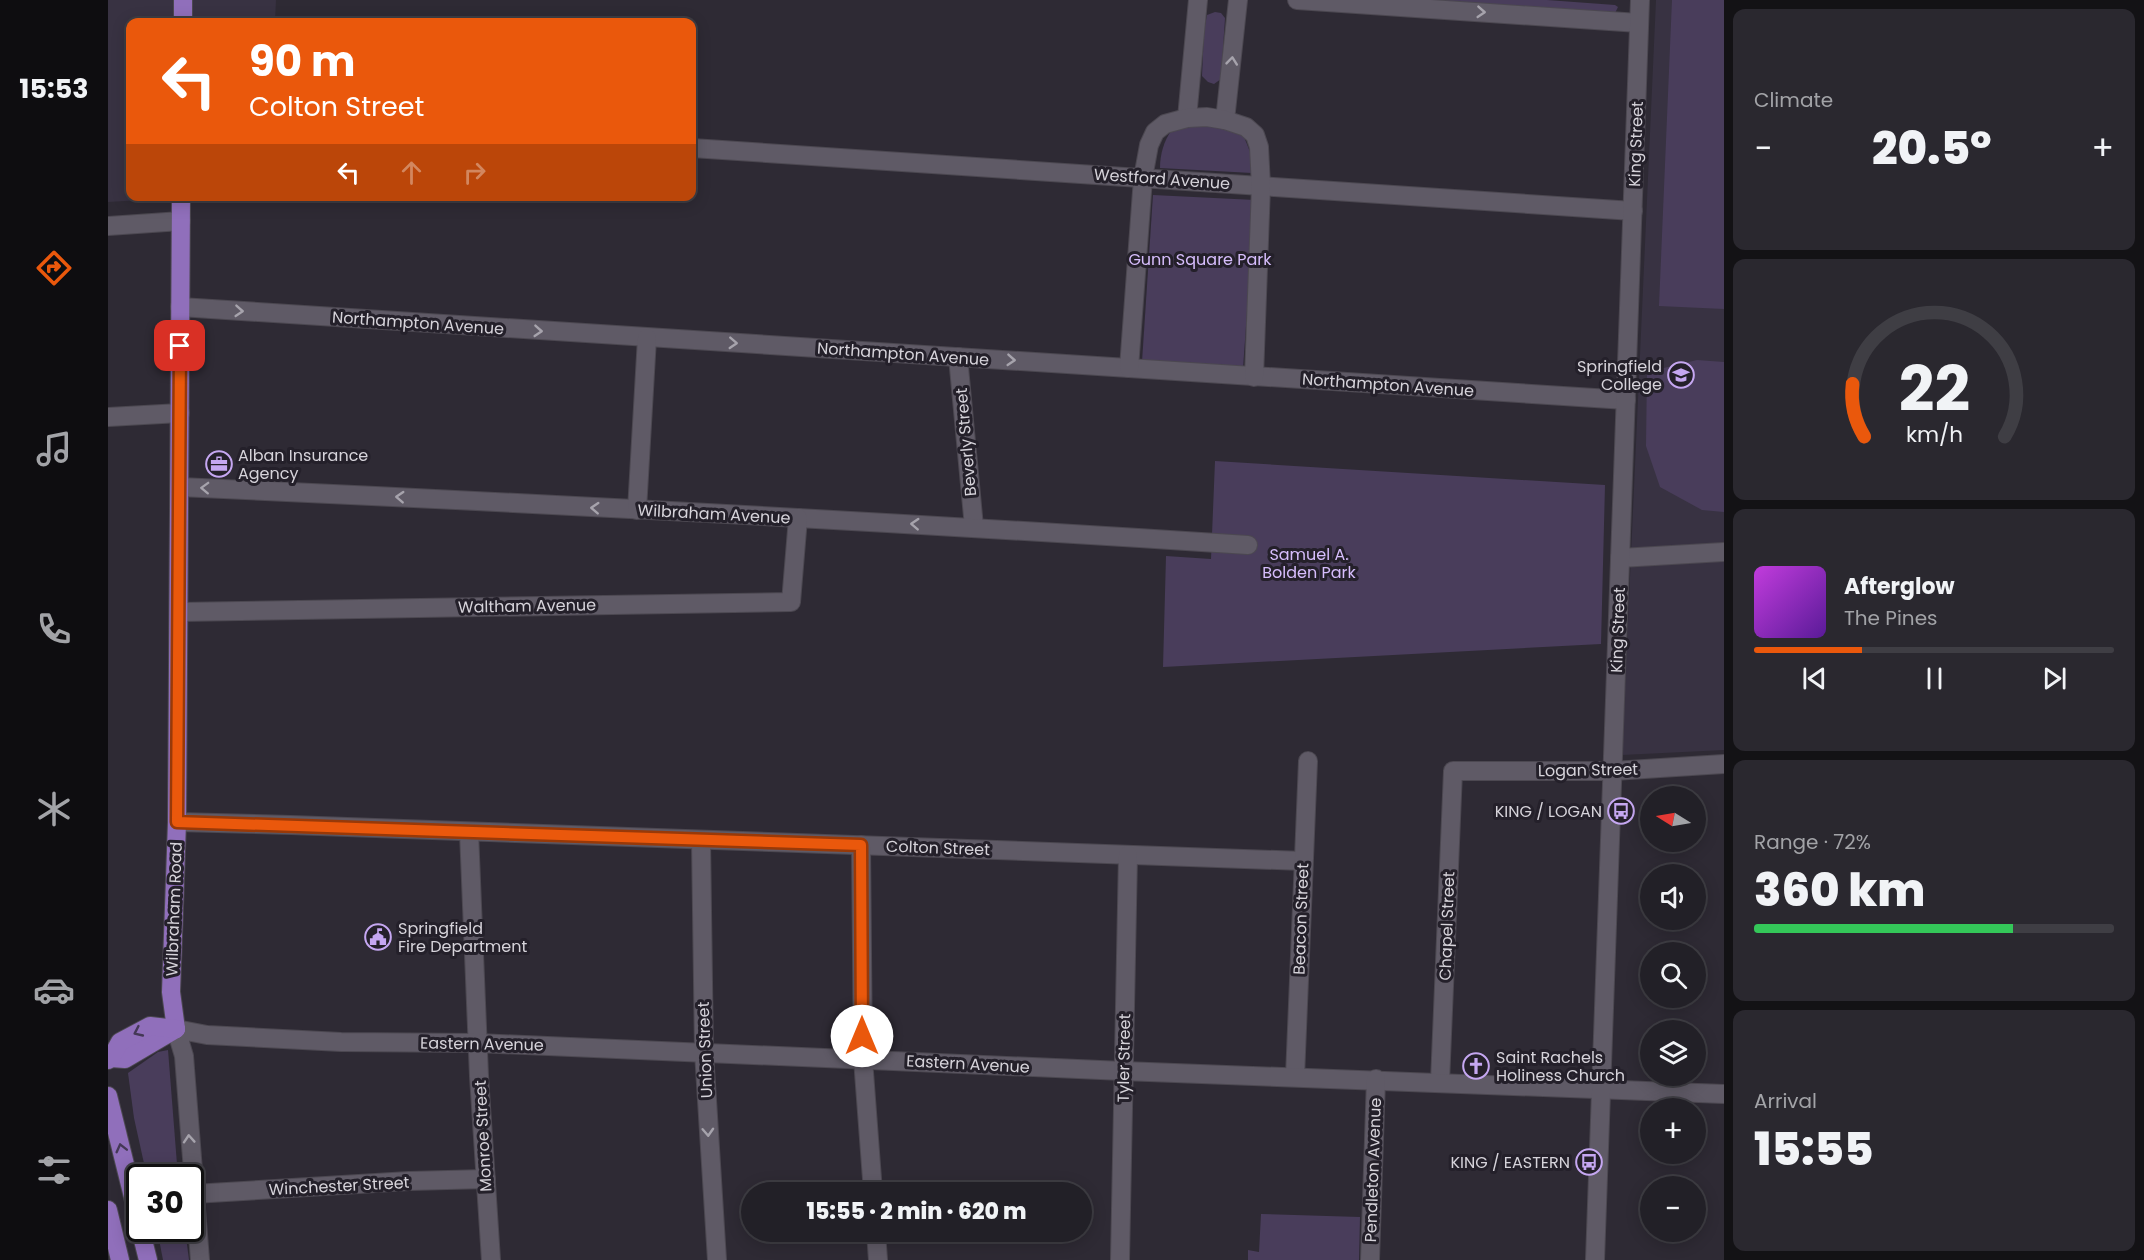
<!DOCTYPE html>
<meta charset="utf-8">
<style>
:root{--surface:#222027;--page:#2a282f;--text:#f1f3f6;--muted:#a2a3a7;--line:#3f3e44;--accent:#ea580c}
body{margin:0;font-family:Poppins,sans-serif;background:var(--page);color:var(--text);height:100vh;display:flex;flex-direction:column;font-size:22px;white-space:nowrap}
*{box-sizing:border-box;margin:0}
p{font-size:20px;color:var(--muted)}
.icon{flex:none;width:33px;height:33px;fill:none;stroke:currentColor;stroke-width:2;stroke-linecap:round;stroke-linejoin:round}
.map{position:relative;flex:1;overflow:hidden}
.details{display:flex;flex-direction:column;gap:9px;padding:9px;background:#131215;width:420px}
.details>*{flex:none}
.banner{position:absolute;left:18px;top:18px;width:570px;height:183px;border-radius:12px;box-shadow:0 3px 15px #0003,0 0 0 2px var(--line);background:#ea580c;color:#fff;overflow:hidden}
.needle{width:39px;rotate:281deg}
.tools{position:absolute;left:1532px;top:786px;display:grid;gap:12px}
.tools a{display:grid;place-items:center;width:66px;height:66px;border-radius:50%;background:var(--surface);box-shadow:0 3px 15px #0003,0 0 0 2px var(--line);font-size:30px}
.speed{position:absolute;left:18px;top:1164px;display:flex;gap:12px;font-size:30px;font-weight:700;text-align:center}
.speed>*{display:grid;place-content:center;width:78px;height:78px;border-radius:50%;background:var(--surface);box-shadow:0 3px 15px #0003,0 0 0 2px var(--line);line-height:1}
.speed .limit{border:3px solid #111;border-radius:9px;background:#fff;color:#111}
.pin{position:absolute;display:grid;place-items:center;width:51px;height:51px;color:#fff;margin:-26px;border-radius:12px;box-shadow:0 3px 9px #0006}
.me{position:absolute;width:66px;margin:-33px;rotate:0deg;stroke-linejoin:round;filter:drop-shadow(0 0 4px #0008)}
.turn{display:flex;align-items:center;gap:21px;height:126px;padding:0 24px;font-size:27px}
.turn .icon{width:78px;height:78px;stroke-width:2.5}
.turn b{display:block;font-size:42px;line-height:51px}
.lanes{display:flex;align-items:center;height:57px;padding:0 24px;background:#0003;justify-content:center;gap:30px;direction:ltr}
.lanes .off{opacity:.35}
.big{font-size:45px;font-weight:800;line-height:1.1}
.details .widget{flex:1;display:flex;flex-direction:column;justify-content:center;gap:9px;min-width:0;padding:0 21px;border-radius:12px;background:var(--page)}
.details .dial{align-items:center;gap:0}
.dial svg{height:156px;overflow:visible;fill:none;stroke:var(--line);stroke-width:7;stroke-linecap:round;text-anchor:middle}
.dial text{fill:var(--text);stroke:none}
.song{display:flex;align-items:center;gap:18px}
.cover{width:72px;height:72px;border-radius:9px;background:linear-gradient(135deg,hsl(290 70% 55%),hsl(270 70% 35%))}
.played{height:6px;border-radius:3px;background:linear-gradient(90deg,var(--accent) 30%,var(--line) 30%)}
.keys{display:flex;justify-content:space-around;direction:ltr}
.heat{display:flex;justify-content:space-between;align-items:center;font-size:33px;direction:ltr}
.charge{height:9px;border-radius:4px;background:linear-gradient(90deg,#34c759 72%,var(--line) 0)}
.trip{position:absolute;left:633px;top:1182px;width:351px;height:60px;border-radius:30px;background:var(--surface);box-shadow:0 3px 15px #0003,0 0 0 2px var(--line);font-weight:800;line-height:60px;text-align:center}
main{display:flex;flex:1;min-height:0}
.tabs{display:flex;flex-direction:column;width:108px;justify-content:space-around;align-items:center;background:#0e0d10;color:var(--muted)}
.tabs .icon{width:42px;height:42px}
.tabs .selected{color:var(--accent)}
.tabs b{font-size:27px;color:var(--text)}
.map>svg:first-child{display:block}
.built{fill:#383242}
.green{fill:#493d5b}
.lines{fill:none;stroke-linecap:round;stroke-linejoin:round}
.minor-casing{stroke:#4c4851;stroke-width:20}
.major-casing{stroke:#4c4851;stroke-width:20}
.minor{stroke:#5f5a66;stroke-width:18}
.major{stroke:#906fbb;stroke-width:18}
.oneway{stroke:#a6a3ac}
.oneway2{stroke:#443856}
.route-casing{stroke:#983908;stroke-width:15}
.route{stroke:#ea580c;stroke-width:10}
.labels{text-anchor:middle;dominant-baseline:central;stroke-width:6;stroke-linejoin:round;paint-order:stroke}
.street-label{font-size:16px;fill:#d6d3da;stroke:#24202a}
.park-label{font-size:16px;fill:#d6bdfc;stroke:#24202a}
.poi-label{font-size:16px;fill:#d6d3da;stroke:#24202a;text-anchor:end}
</style>
<main>
<nav class="tabs">
<b>15:53</b>
<svg class="icon selected" aria-label="directions" viewBox="0 0 24 24"><path d="M12 3l9 9-9 9-9-9zM9 14v-3h6M13 9l2 2-2 2"/></svg>
<svg class="icon" aria-label="music" viewBox="0 0 24 24"><path d="M9 18V5l10-2v13"/><circle cx="6" cy="18" r="3"/><circle cx="16" cy="16" r="3"/></svg>
<svg class="icon" aria-label="phone" viewBox="0 0 24 24"><path d="M5 4h4l2 5-3 2q2 4 5 5l2-3 5 2v4C11 20 4 13 5 4z"/></svg>
<svg class="icon" aria-label="climate" viewBox="0 0 24 24"><path d="M12 3v18M4 7l16 10M4 17L20 7"/></svg>
<svg class="icon" aria-label="car" viewBox="0 0 24 24"><path d="M5 17H2v-5l4-1 3-4h7l3 4 3 1v5h-3M9 17h6M6 11h13"/><circle cx="7" cy="17" r="2"/><circle cx="17" cy="17" r="2"/></svg>
<svg class="icon" aria-label="filters" viewBox="0 0 24 24"><path d="M4 7h16M4 17h16"/><circle cx="9" cy="7" r="2"/><circle cx="15" cy="17" r="2"/></svg>
</nav>
<div class="map">
<svg width="1616" height="1260" viewBox="0 0 1616 1260">
<rect width="100%" height="100%" fill="#2e2a34"/>
<g class="built">
<path d="M0 0H168L167 22H22V196L52 197V199L0 202Z"/>
<path d="M1548 0H1616V750L1514 755Z"/>
</g>
<g class="green">
<path d="M1331 0H1439L1507 5 1510 7 1507 13 1331 2Z"/>
<path d="M1564 0H1616V309L1551 306Z"/>
<path d="M1107 12 1113 13 1117 18 1113 79 1106 84 1100 82 1094 76 1096 31 1099 15Z"/>
<path d="M1095 108 1109 110 1136 137 1143 154 1144 173 1052 168C1052 140 1068 116 1095 108Z"/>
<path d="M1045 195 1147 200 1135 368 1034 362Z"/>
<path d="M1589 360 1616 362V512L1594 510 1552 487 1538 446 1539 372Z"/>
<path d="M1107 461 1497 485 1493 644 1055 667 1058 556 1103 559Z"/>
<path d="M60 1050 70 1177H39L26 1118 20 1073 50 1052Z"/>
<path d="M1153 1214 1252 1217 1251 1260H1140V1250L1151 1252Z"/>
<path d="M49 1229H77L81 1260H55Z"/>
</g>
<g class="lines">
<g class="minor-casing">
<g id="minor">
<path d="M1189 0 1531 23"/>
<path d="M1079 118 1090 0"/>
<path d="M1117 120 1130 0"/>
<path d="M584 148 1525 211"/>
<path d="M0 226 73 221"/>
<path d="M72 307 1518 400"/>
<path d="M850 357 866 527"/>
<path d="M1021 368 1035 178 1041 145 1047 132 1057 124 1079 118 1099 117 1117 120 1138 127 1147 135 1151 147 1153 186 1146 377"/>
<path d="M0 417 72 413"/>
<path d="M72 487C428 503 784 522 1140 545"/>
<path d="M529 510 539 338"/>
<path d="M1512 558 1616 552"/>
<path d="M71 612 683 602 690 518"/>
<path d="M69 822 183 825 1195 861"/>
<path d="M361 832 371 1076 383 1260"/>
<path d="M593 840 596 1052 609 1260"/>
<path d="M753 845 755 1059 765 1192"/>
<path d="M1187 1077 1200 761"/>
<path d="M1332 1082 1345 771H1505L1616 764"/>
<path d="M85 1194 301 1181 378 1179"/>
<path d="M768 1232 770 1260"/>
<path d="M92 1260 76 1056 68 1029 99 1035 233 1042 370 1043 1015 1071 1616 1094"/>
<path d="M1012 1260 1020 855"/>
<path d="M1262 1260 1268 1079"/>
<path d="M1487 1260 1532 0"/>
</g>
</g>
<g class="major-casing">
<g id="major">
<path d="M75 0V22"/>
<path d="M68 1029 63 992 69 822 73 196"/>
<path d="M3 1058 17 1059 68 1029"/>
<path d="M0 1060 3 1058 12 1042 42 1026 68 1029"/>
<path d="M0 1096 32 1225"/>
<path d="M0 1210 12 1260"/>
<path d="M32 1228 40 1260"/>
</g>
</g>
<use href="#minor" class="minor"/>
<use href="#major" class="major"/>
</g>
<defs><path id="oneway-chevron" d="M-2-3.5L2.5 0L-2 3.5" fill="none" stroke-width="1.6" stroke-linecap="round" stroke-linejoin="round" transform="scale(1.5)"/></defs>
<g class="oneway">
<use href="#oneway-chevron" transform="translate(1373 12) rotate(4)"/>
<use href="#oneway-chevron" transform="translate(1124 61) rotate(-84)"/>
<use href="#oneway-chevron" transform="translate(131 311) rotate(4)"/>
<use href="#oneway-chevron" transform="translate(430 331) rotate(4)"/>
<use href="#oneway-chevron" transform="translate(625 343) rotate(3)"/>
<use href="#oneway-chevron" transform="translate(903 360) rotate(4)"/>
<use href="#oneway-chevron" transform="translate(97 488) rotate(-178)"/>
<use href="#oneway-chevron" transform="translate(292 497) rotate(-177)"/>
<use href="#oneway-chevron" transform="translate(487 508) rotate(-177)"/>
<use href="#oneway-chevron" transform="translate(807 524) rotate(-177)"/>
<use href="#oneway-chevron" transform="translate(600 1132) rotate(87)"/>
<use href="#oneway-chevron" transform="translate(81 1139) rotate(-94)"/>
</g>
<g class="oneway2">
<use href="#oneway-chevron" transform="translate(30 1032) rotate(155)"/>
<use href="#oneway-chevron" transform="translate(13 1148) rotate(-104)"/>
</g>
<g class="lines">
<g class="route-casing">
<path id="route" d="M72 346 69 822 753 845 754 1036"/>
</g>
<use href="#route" class="route"/>
</g>
<defs>
<g id="university-ring" transform="scale(1.35)"><circle r="9.5" fill="#24202a" stroke="#c5a7f1" stroke-width="1.5"/><path d="M0-5L7-2L0 1L-7-2ZM-4 1L0 2.5L4 1V4Q0 6-4 4Z" fill="#c5a7f1"/></g>
<g id="office-ring" transform="scale(1.35)"><circle r="9.5" fill="#24202a" stroke="#c5a7f1" stroke-width="1.5"/><path d="M-6-3h4V-5.5h4V-3h4V5H-6ZM-1-4.5V-3h2v-1.5ZM-6 0V1H6V0Z" fill="#c5a7f1"/></g>
<g id="bus-ring" transform="scale(1.35)"><circle r="9.5" fill="#24202a" stroke="#c5a7f1" stroke-width="1.5"/><path d="M-5-6H5V4H4V6H2V4H-2V6H-4V4H-5ZM-3.5-4V0h7V-4ZM-3.5 1.2v1.5H-2V1.2ZM2 1.2v1.5H3.5V1.2Z" fill="#c5a7f1"/></g>
<g id="civic-ring" transform="scale(1.35)"><circle r="9.5" fill="#24202a" stroke="#c5a7f1" stroke-width="1.5"/><path d="M-.6-6.5H3V-4.5H.6V-3L4-1V1h2V6H-6V1h2V-1L-.6-3ZM-1.2 2.5V6h2.4V2.5Z" fill="#c5a7f1"/></g>
<g id="church-ring" transform="scale(1.35)"><circle r="9.5" fill="#24202a" stroke="#c5a7f1" stroke-width="1.5"/><path d="M-1.2-6h2.4v3.5h3.3v2.4h-3.3V6h-2.4V-.1h-3.3v-2.4h3.3Z" fill="#c5a7f1"/></g>
</defs>
<g fill-rule="evenodd">
<use href="#university-ring" x="1573" y="375"/>
<use href="#office-ring" x="111" y="464"/>
<use href="#bus-ring" x="1513" y="811"/>
<use href="#civic-ring" x="270" y="937"/>
<use href="#church-ring" x="1368" y="1066"/>
<use href="#bus-ring" x="1481" y="1162"/>
</g>
<g class="labels">
<g class="street-label">
<text transform="translate(1528 144) rotate(-88)">King Street</text>
<text transform="translate(1054 179) rotate(4)">Westford Avenue</text>
<text transform="translate(310 323) rotate(4)">Northampton Avenue</text>
<text transform="translate(795 354) rotate(4)">Northampton Avenue</text>
<text transform="translate(1280 385) rotate(4)">Northampton Avenue</text>
<text transform="translate(858 442) rotate(-95)">Beverly Street</text>
<text transform="translate(606 514) rotate(3)">Wilbraham Avenue</text>
<text transform="translate(419 606) rotate(-1)">Waltham Avenue</text>
<text transform="translate(1510 630) rotate(-88)">King Street</text>
<text transform="translate(1480 770) rotate(-1)">Logan Street</text>
<text transform="translate(830 848) rotate(2)">Colton Street</text>
<text transform="translate(66 909) rotate(-88)">Wilbraham Road</text>
<text transform="translate(1193 919) rotate(-88)">Beacon Street</text>
<text transform="translate(1339 926) rotate(-88)">Chapel Street</text>
<text transform="translate(374 1044) rotate(1)">Eastern Avenue</text>
<text transform="translate(597 1050) rotate(-92)">Union Street</text>
<text transform="translate(1016 1058) rotate(-89)">Tyler Street</text>
<text transform="translate(860 1064) rotate(3)">Eastern Avenue</text>
<text transform="translate(375 1136) rotate(-93)">Monroe Street</text>
<text transform="translate(1265 1170) rotate(-88)">Pendleton Avenue</text>
<text transform="translate(231 1186) rotate(-3)">Winchester Street</text>
</g>
<g class="park-label">
<text x="1092" y="259">Gunn Square Park</text>
<text x="1201" y="554">Samuel A.<tspan x="1201" dy="18">Bolden Park</tspan></text>
</g>
<g class="poi-label">
<text x="1554" y="366">Springfield<tspan x="1554" dy="18">College</tspan></text>
<text x="130" y="455" text-anchor="start">Alban Insurance<tspan x="130" dy="18">Agency</tspan></text>
<text x="1494" y="811">KING / LOGAN</text>
<text x="290" y="928" text-anchor="start">Springfield<tspan x="290" dy="18">Fire Department</tspan></text>
<text x="1388" y="1057" text-anchor="start">Saint Rachels<tspan x="1388" dy="18">Holiness Church</tspan></text>
<text x="1462" y="1162">KING / EASTERN</text>
</g>
</g>
</svg>
<div class="tools">
<a><svg class="needle" viewBox="-14 -14 28 28"><path d="M0-13l5 13h-10z" fill="#e53935"/><path d="M0 13l5-13h-10z" fill="#a2a3a7"/></svg></a>
<a><svg class="icon" aria-label="sound" viewBox="0 0 24 24"><path d="M4 9h4l5-4v14l-5-4H4zM17 9q2 3 0 6"/></svg></a>
<a><svg class="icon" aria-label="search" viewBox="0 0 24 24"><circle cx="10" cy="10" r="6"/><path d="M15 15l6 6"/></svg></a>
<a><svg class="icon" aria-label="layers" viewBox="0 0 24 24"><path d="M12 4l9 5-9 5-9-5zM3 14l9 5 9-5"/></svg></a>
<a>+</a>
<a>−</a>
</div>
<div class="speed"><div class="limit">30</div></div>
<div class="pin" style="left:72px;top:346px;background:#d93025"><svg class="icon" aria-label="arrive" viewBox="0 0 24 24"><path d="M6 21V4h12l-3 4 3 4H6"/></svg></div>
<svg class="me" style="left:754px;top:1036px" viewBox="-20 -20 40 40"><circle r="19" fill="#fff"/><path d="M0-13L10 11 0 6-10 11z" fill="#ea580c"/></svg>
<div class="trip">15:55 · 2 min · 620 m</div>
<div class="banner">
<div class="turn"><svg class="icon" aria-label="left" viewBox="0 0 24 24"><path d="M17 20v-9H6M10 6l-5 5 5 5"/></svg><div><b>90 m</b>Colton Street</div></div>
<div class="lanes"><svg class="icon" aria-label="left" viewBox="0 0 24 24"><path d="M17 20v-9H6M10 6l-5 5 5 5"/></svg><svg class="icon off" aria-label="ahead" viewBox="0 0 24 24"><path d="M12 20V5M6 11l6-6 6 6"/></svg><svg class="icon off" aria-label="right" viewBox="0 0 24 24"><path d="M7 20v-9h11M14 6l5 5-5 5"/></svg></div>
</div>
</div>
<section class="details">
<div class="widget"><p>Climate</p>
<div class="heat"><a>−</a><b class="big">20.5°</b><a>+</a></div>
</div>
<div class="widget dial"><svg viewBox="0 0 100 80">
<path d="M14 69A42 42 0 1 1 86 69"/>
<path d="M14 69A42 42 0 0 1 8 42" stroke="#ea580c"/>
<text x="50" y="56" font-size="32" font-weight="700">22</text>
<text x="50" y="72" font-size="11">km/h</text>
</svg></div>
<div class="widget">
<div class="song"><i class="cover"></i><div><b>Afterglow</b><p>The Pines</p></div></div>
<div class="played"></div>
<div class="keys"><svg class="icon" aria-label="previous" viewBox="0 0 24 24"><path d="M18 5L8 12l10 7zM5 5v14"/></svg><svg class="icon" aria-label="pause" viewBox="0 0 24 24"><path d="M8 5v14M16 5v14"/></svg><svg class="icon" aria-label="next" viewBox="0 0 24 24"><path d="M6 5l10 7-10 7zM19 5v14"/></svg></div>
</div>
<div class="widget"><p>Range · 72%</p><b class="big">360 km</b><div class="charge"></div></div>
<div class="widget"><p>Arrival</p><b class="big">15:55</b></div>
</section>
</main>
